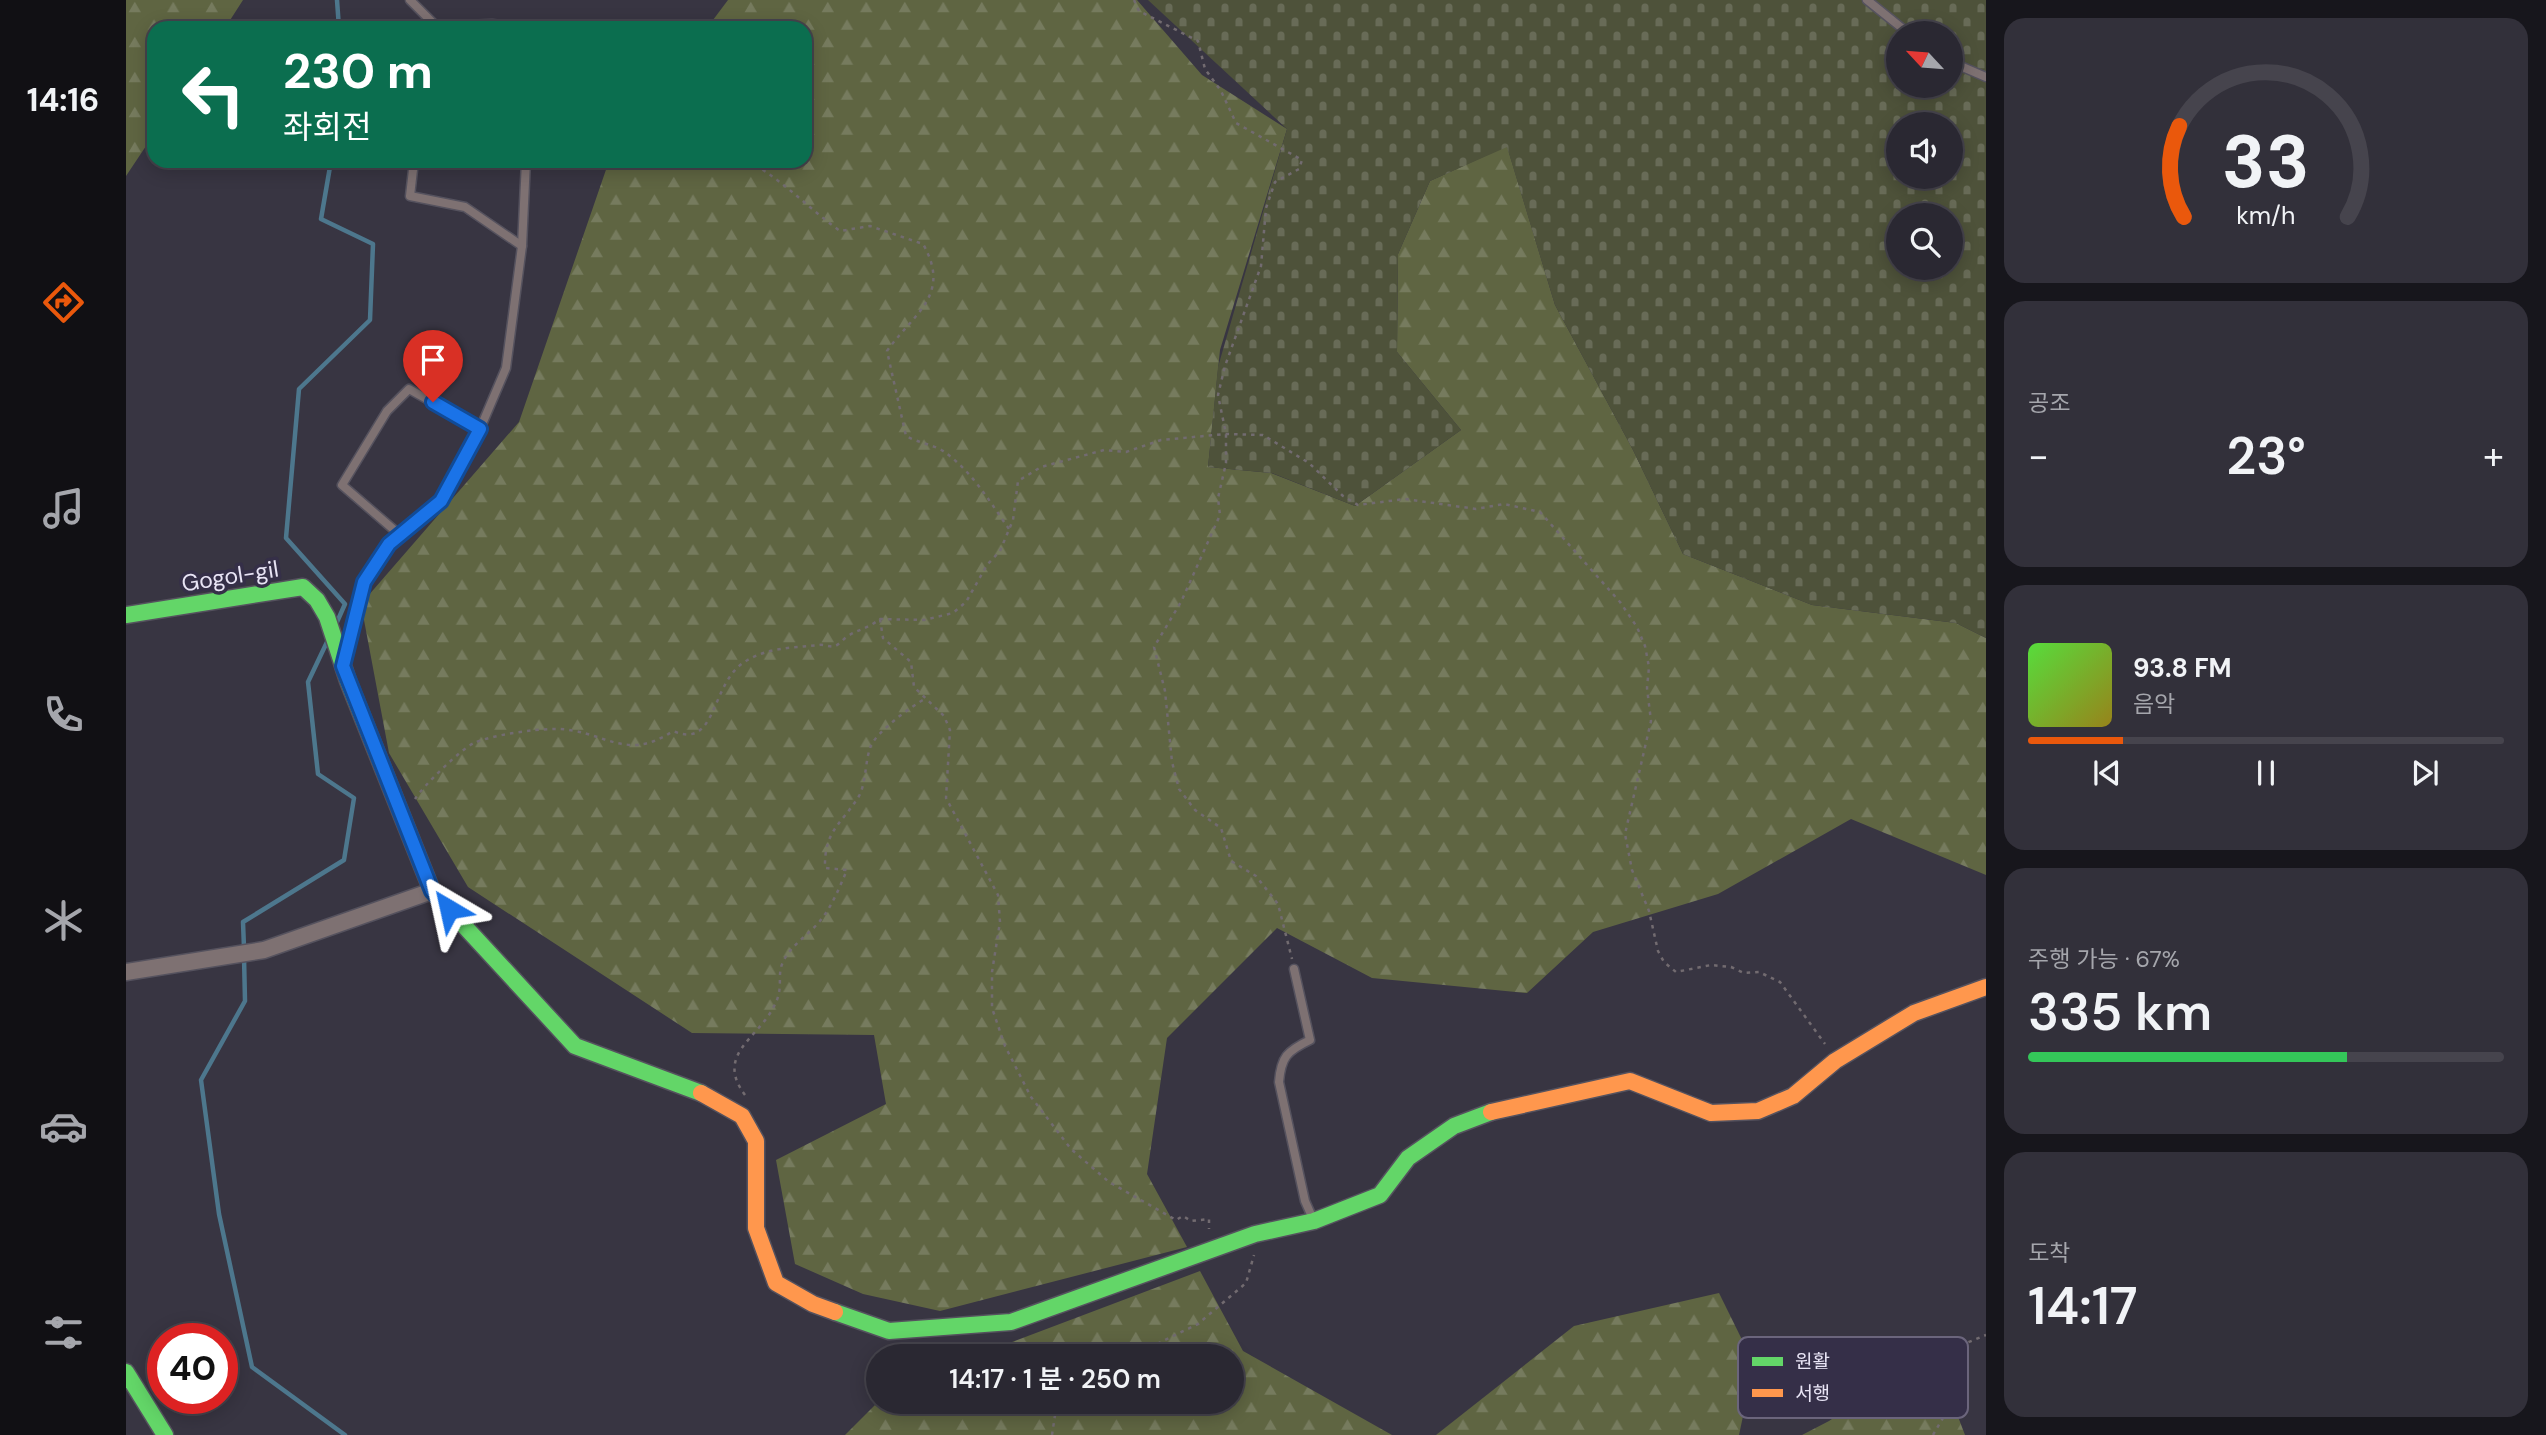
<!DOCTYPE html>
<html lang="ko">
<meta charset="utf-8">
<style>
:root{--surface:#2a2832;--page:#32303a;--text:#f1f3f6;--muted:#a5a6ac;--line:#46444d;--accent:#ea580c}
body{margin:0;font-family:"DM Sans","Noto Sans KR",sans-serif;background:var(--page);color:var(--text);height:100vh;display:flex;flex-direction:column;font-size:26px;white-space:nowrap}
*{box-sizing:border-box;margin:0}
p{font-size:23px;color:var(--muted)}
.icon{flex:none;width:38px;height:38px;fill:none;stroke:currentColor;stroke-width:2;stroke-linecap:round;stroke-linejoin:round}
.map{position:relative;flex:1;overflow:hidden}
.sheet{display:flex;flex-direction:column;gap:18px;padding:18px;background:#17161c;width:560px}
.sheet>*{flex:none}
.hud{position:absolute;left:21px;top:21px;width:665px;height:147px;border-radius:21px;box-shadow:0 4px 18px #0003,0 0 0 2px var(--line);background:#0b6e4f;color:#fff;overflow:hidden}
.needle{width:46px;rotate:296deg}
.controls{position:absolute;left:1760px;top:21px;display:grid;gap:14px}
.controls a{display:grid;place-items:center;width:77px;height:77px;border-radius:50%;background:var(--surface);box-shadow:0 4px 18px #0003,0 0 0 2px var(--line);font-size:35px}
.speed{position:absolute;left:21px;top:1323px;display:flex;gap:14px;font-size:35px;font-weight:700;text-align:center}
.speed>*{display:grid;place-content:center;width:91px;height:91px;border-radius:50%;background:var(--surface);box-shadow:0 4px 18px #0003,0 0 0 2px var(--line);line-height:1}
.speed .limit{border:10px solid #d22;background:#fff;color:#111}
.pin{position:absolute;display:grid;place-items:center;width:60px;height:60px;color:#fff;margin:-72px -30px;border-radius:50% 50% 50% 0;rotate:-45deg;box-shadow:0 0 7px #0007}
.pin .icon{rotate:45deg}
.me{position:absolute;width:77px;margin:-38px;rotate:324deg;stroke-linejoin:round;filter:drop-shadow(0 0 5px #0008)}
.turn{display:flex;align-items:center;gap:24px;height:147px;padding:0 21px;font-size:32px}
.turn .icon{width:91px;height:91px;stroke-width:2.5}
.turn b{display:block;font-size:49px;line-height:60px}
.big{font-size:52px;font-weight:600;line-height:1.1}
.sheet .card{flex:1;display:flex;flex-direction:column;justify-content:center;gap:10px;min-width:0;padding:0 24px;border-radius:21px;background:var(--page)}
.sheet .dial{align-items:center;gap:0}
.dial svg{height:182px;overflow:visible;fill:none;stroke:var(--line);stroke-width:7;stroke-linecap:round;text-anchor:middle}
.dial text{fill:var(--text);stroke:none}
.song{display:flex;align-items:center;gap:21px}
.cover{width:84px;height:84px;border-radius:10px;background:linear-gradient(135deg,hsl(110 70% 55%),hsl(50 70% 35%))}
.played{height:7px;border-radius:4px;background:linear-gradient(90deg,var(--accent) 20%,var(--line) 20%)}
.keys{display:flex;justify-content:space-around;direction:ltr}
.heat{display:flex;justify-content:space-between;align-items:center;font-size:38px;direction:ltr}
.charge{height:10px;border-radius:5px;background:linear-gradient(90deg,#34c759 67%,var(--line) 0)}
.trip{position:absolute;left:740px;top:1344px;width:378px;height:70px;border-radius:35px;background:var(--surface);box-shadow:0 4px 18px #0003,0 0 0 2px var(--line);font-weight:600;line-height:70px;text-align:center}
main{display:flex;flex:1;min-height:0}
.dock{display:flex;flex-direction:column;width:126px;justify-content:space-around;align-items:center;background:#111014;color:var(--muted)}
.dock .icon{width:49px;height:49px}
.dock .selected{color:var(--accent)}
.dock b{font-size:32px;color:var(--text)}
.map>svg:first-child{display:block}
.forest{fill:url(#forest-firs)}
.cemetery{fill:url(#cemetery-stones);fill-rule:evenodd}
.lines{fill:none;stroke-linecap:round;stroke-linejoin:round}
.stream{stroke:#4d778d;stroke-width:4.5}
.lane-casing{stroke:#55525e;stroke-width:11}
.street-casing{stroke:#55525e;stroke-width:19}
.fast-casing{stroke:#55525e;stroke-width:19}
.slow-casing{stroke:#55525e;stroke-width:19}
.path{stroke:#726b70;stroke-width:2.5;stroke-dasharray:3.5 5;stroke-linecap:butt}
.lane{stroke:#7e7172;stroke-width:8}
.street{stroke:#7e7172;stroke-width:16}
.fast{stroke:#63d668;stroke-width:16}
.slow{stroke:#ff974d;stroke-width:16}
.route-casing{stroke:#114b97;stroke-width:18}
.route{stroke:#1a73e8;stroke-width:12}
.labels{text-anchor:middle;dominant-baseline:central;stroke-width:7;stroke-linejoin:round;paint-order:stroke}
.street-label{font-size:23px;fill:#e8e4f5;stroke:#352f48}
.key{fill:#352f48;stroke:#6b657c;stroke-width:2}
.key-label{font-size:19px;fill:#e8e4f5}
</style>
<main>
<nav class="dock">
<b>14:16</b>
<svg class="icon selected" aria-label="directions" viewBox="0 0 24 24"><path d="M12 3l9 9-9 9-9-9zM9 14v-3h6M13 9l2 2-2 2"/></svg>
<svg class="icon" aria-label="music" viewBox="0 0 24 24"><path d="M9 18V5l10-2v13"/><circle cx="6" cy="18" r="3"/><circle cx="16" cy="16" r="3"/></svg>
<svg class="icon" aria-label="phone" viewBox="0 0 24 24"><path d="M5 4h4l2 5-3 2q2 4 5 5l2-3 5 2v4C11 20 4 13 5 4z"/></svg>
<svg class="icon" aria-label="climate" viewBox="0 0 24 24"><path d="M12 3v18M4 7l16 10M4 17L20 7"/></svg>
<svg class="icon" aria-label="car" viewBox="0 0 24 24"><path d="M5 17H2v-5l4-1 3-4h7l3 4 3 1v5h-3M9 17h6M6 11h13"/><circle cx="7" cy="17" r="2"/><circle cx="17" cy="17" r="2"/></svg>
<svg class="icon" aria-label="filters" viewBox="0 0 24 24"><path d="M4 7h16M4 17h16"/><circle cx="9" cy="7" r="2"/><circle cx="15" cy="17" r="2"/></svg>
</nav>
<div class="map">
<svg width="1860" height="1435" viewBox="0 0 1860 1435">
<defs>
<pattern id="forest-firs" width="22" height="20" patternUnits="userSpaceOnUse" patternTransform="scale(1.75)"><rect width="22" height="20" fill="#5f6542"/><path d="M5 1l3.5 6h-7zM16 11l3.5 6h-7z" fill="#767b5e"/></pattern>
<pattern id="cemetery-stones" width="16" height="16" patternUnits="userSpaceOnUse" patternTransform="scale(1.75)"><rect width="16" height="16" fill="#4e523a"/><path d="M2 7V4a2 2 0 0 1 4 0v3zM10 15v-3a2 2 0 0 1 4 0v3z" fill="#686b57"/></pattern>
</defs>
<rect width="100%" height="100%" fill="#383542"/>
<g class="forest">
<path d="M0 0H117L99 28H28V134L0 176Z"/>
<path d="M602 0H1011L1076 75 1161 129 1094 350 1082 467 1145 473 1229 506 1335 430 1271 352 1272 254 1304 181 1381 146 1429 305 1507 450 1557 554 1686 605 1830 623 1860 638V875L1725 819 1592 894 1467 932 1401 993 1246 978 1151 928 1041 1038 1021 1174 1061 1247 814 1311 737 1294 669 1264 650 1160 760 1104 748 1035 566 1033 342 887 263 753 235 604 393 422 483 161H679V28H581Z"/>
<path d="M1074 1271 1117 1351 1266 1435H719L752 1402H1106V1356H849Z"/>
<path d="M1593 1293 1628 1364 1613 1435H1310L1448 1326Z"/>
<path d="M1807 1351 1839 1435H1676L1703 1421Z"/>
</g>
<path class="cemetery" d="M1022 0H1860V638L1830 623 1686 605 1557 554 1507 450 1429 305 1381 147 1304 181 1272 254 1271 352 1335 430 1229 506 1146 473 1082 467 1092 367 1161 129ZM1773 33H1825V86H1773ZM1773 124H1825V177H1773ZM1773 215H1825V268H1773Z"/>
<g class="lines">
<g class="stream">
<path d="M211 0 213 28"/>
<path d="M205 161 195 219 247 244 244 320 173 389 160 538 219 604 211 622"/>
<path d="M118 948 117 922 218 860 228 798 192 774 182 682 201 642"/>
<path d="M118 957 119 1001 75 1080 93 1214 126 1367 219 1435"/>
</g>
<g class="lane-casing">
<g id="lane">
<path d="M284 0 310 26 366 24 408 28"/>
<path d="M1741 0 1782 33"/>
<path d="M1825 62 1860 77"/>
<path d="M288 161 284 196 339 207 396 246"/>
<path d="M274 535 216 485 261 411 283 389 354 429"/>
<path d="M220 657 238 582 263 544 315 501 354 429 380 368 396 246 400 161"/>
<path d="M1168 969 1184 1040C1161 1051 1155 1057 1153 1082L1179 1201 1187 1219"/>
</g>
</g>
<g class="street-casing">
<path id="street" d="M0 972 138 950 306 891"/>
</g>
<g class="fast-casing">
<g id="fast">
<path d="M0 615 177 587 191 600 201 617 222 681 306 891 449 1046 575 1093"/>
<path d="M709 1312 763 1331 885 1322 1129 1234 1188 1221 1254 1195 1282 1158 1328 1126 1365 1112"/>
<path d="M0 1372 39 1435"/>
</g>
</g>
<g class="slow-casing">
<g id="slow">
<path d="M575 1093 616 1116 630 1141V1228L650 1283 687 1304 709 1312"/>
<path d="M1365 1112 1504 1081 1585 1113 1632 1111 1667 1096 1709 1061 1788 1013 1860 987"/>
</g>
</g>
<g class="path">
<path d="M1008 0 1013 11 1072 41 1079 69 1095 91 1110 123 1176 160 1173 169 1149 182 1140 208 1135 266 1099 366 1092 395 1100 434V463L1092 498 1094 515 1055 602 1028 647 1039 691 1046 762 1053 789 1069 810 1095 828 1105 861 1130 876 1152 904 1166 959"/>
<path d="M622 161C657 180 682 208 714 231L744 226 797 244C826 295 788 313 761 351L780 436C792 443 810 445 820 453 847 473 864 502 883 529"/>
<path d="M754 619 757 638 785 662 788 687 818 716 824 730 820 798 872 895 874 922 866 972V1008L879 1046 905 1097 945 1149 983 1182 1050 1220 1057 1216 1065 1221 1083 1219V1229"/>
<path d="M289 799C297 786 335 749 348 743 366 735 408 729 428 729 476 728 498 764 547 731 591 750 584 686 617 663 640 647 667 648 693 645 698 644 705 648 709 646 713 645 718 638 722 636 733 629 741 629 754 619L798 620 827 613 840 602 861 565 874 551 887 520 892 481 915 467 978 450 1000 452 1035 440 1100 434 1137 435 1183 463 1217 496 1232 505 1279 499 1350 509 1378 504 1414 512 1494 602 1511 627 1519 646 1523 667 1521 688 1525 721 1499 834 1506 870 1523 911 1532 951 1538 962 1550 972 1585 965 1605 967 1618 973 1633 972 1654 982 1699 1044"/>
<path d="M619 1095C589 1055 631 1039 647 1008 659 988 650 976 657 962 665 944 686 933 697 917 707 904 714 886 721 870L699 868C698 830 716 824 733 796 740 783 739 763 744 748 748 734 785 706 799 699"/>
<path d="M983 1356 1010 1354 1072 1324 1120 1283 1128 1255"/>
<path d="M926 1435 931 1402"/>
<path d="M1807 1435 1835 1387 1830 1377 1817 1363 1838 1344 1860 1335"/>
</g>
<use href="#lane" class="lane"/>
<use href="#street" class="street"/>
<use href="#fast" class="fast"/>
<use href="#slow" class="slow"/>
</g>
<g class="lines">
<g class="route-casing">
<path id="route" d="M307 402 354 429 315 501 263 544 238 582 217 666 306 891 323 909"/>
</g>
<use href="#route" class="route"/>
</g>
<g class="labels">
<g class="street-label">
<text transform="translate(104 576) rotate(-9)">Gogol-gil</text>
</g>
</g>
<rect x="1612" y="1337" width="230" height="81" rx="10" class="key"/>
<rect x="1626" y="1357" width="31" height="9" fill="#63d668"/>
<rect x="1626" y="1389" width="31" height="8" fill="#ff974d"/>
<g class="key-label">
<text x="1669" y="1368">원활</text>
<text x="1669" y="1400">서행</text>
</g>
</svg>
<div class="controls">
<a><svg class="needle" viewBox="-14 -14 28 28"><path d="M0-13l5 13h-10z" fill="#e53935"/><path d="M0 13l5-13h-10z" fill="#a5a6ac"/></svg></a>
<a><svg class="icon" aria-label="sound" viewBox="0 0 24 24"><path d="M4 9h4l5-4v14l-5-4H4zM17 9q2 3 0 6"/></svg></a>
<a><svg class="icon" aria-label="search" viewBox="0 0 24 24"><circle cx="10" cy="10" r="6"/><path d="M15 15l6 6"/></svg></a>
</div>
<div class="speed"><div class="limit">40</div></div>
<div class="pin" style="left:307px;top:402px;background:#d93025"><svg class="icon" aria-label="arrive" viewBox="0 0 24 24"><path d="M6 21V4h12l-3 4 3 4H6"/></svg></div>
<svg class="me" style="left:323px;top:909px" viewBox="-20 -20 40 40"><path d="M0-17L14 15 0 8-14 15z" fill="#1a73e8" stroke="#fff" stroke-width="4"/></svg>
<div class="trip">14:17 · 1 분 · 250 m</div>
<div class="hud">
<div class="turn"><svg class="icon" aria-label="left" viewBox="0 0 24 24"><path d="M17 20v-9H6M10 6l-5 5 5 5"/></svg><div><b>230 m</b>좌회전</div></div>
</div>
</div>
<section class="sheet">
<div class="card dial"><svg viewBox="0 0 100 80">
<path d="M14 69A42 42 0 1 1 86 69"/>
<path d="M14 69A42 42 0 0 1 12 29" stroke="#ea580c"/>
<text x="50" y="56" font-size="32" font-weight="700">33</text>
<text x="50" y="72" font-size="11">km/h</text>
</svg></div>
<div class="card"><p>공조</p>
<div class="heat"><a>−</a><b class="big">23°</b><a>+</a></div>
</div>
<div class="card">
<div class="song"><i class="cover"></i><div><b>93.8 FM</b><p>음악</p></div></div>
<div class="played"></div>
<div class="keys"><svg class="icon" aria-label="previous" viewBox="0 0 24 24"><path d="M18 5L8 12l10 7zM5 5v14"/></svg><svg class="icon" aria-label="pause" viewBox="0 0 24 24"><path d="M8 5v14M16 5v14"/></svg><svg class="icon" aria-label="next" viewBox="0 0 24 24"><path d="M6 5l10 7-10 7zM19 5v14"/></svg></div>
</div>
<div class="card"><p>주행 가능 · 67%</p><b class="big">335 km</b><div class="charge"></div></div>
<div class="card"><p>도착</p><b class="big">14:17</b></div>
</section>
</main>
